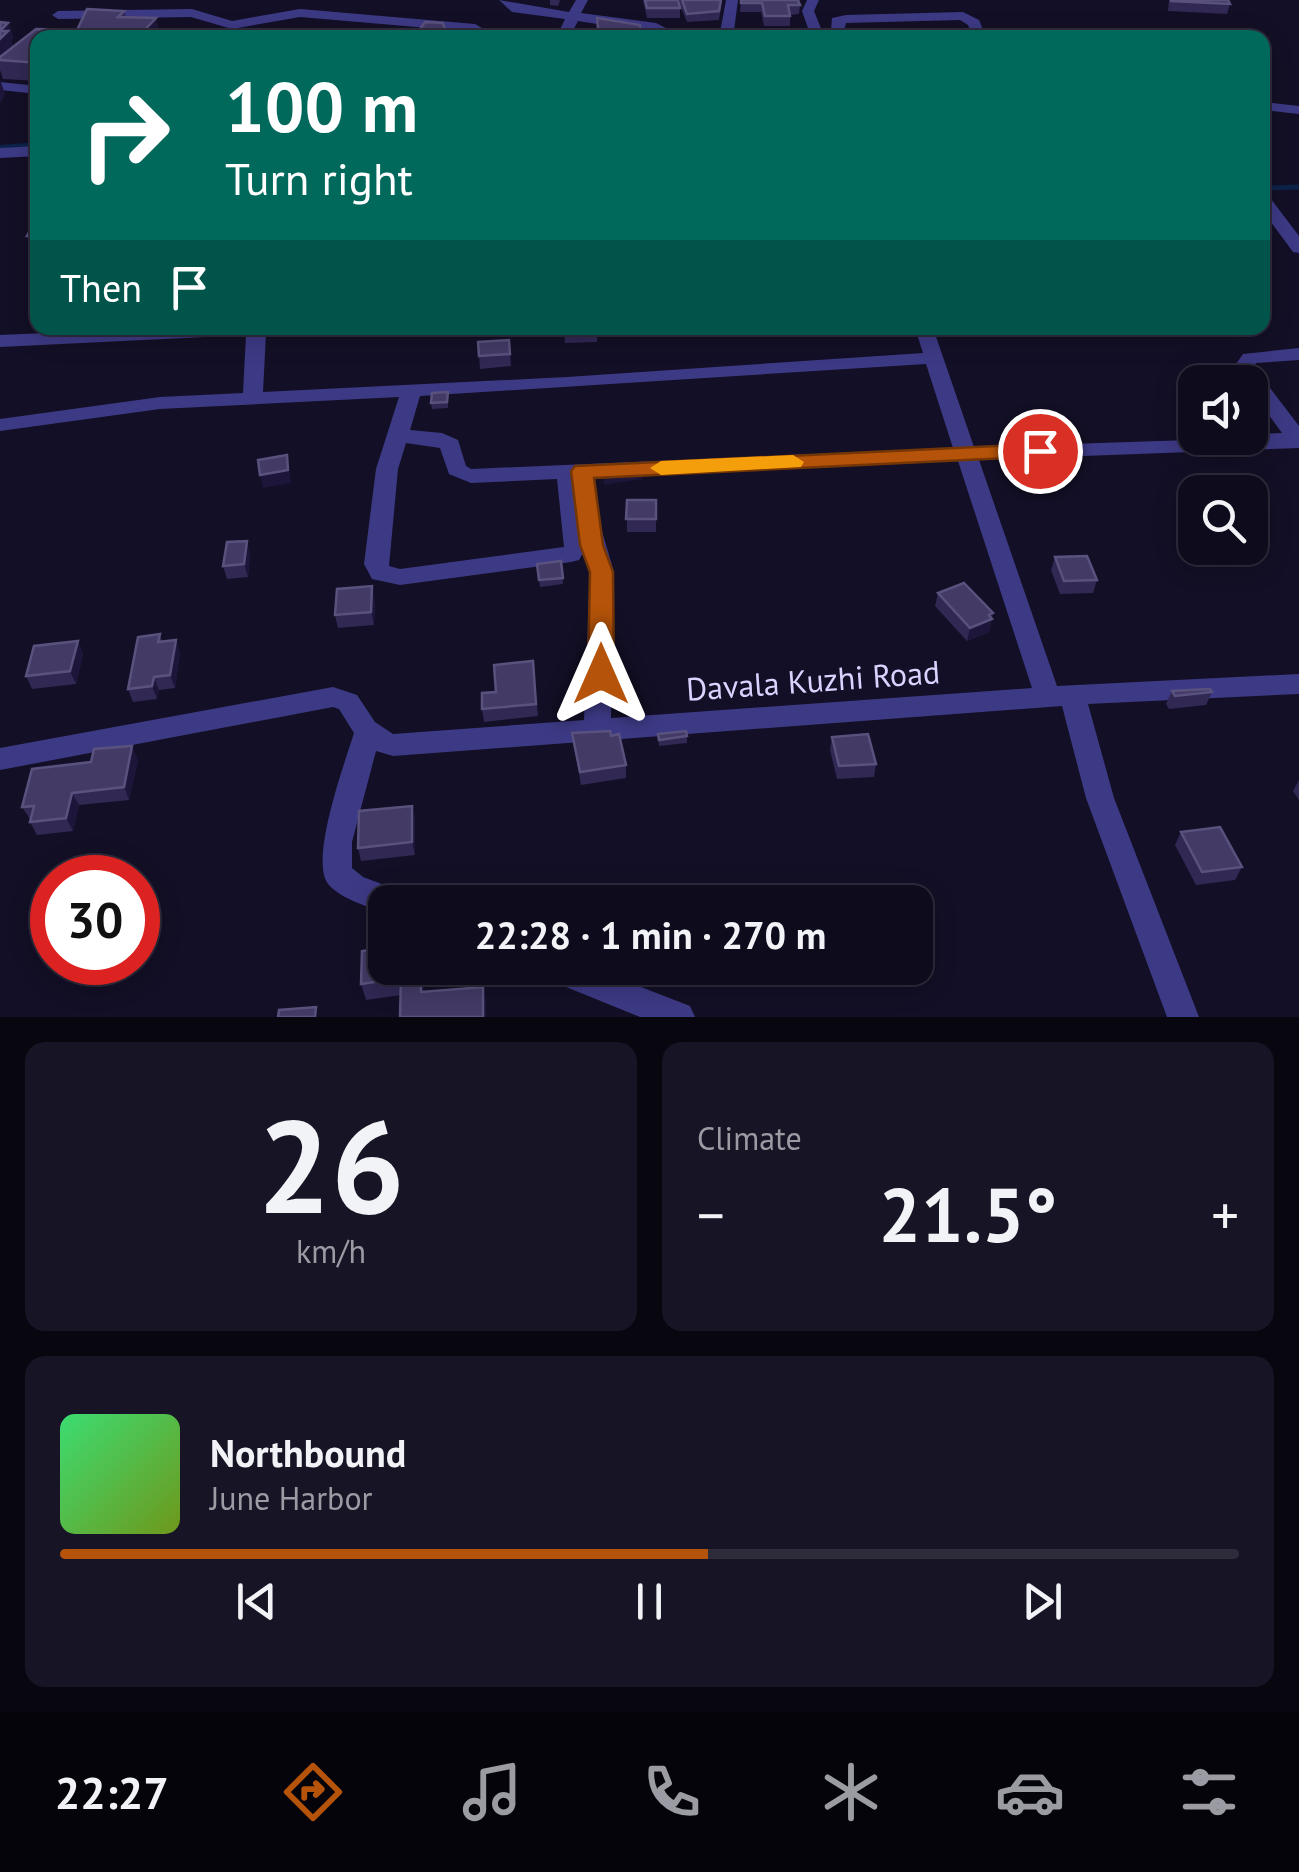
<!DOCTYPE html>
<meta charset="utf-8">
<style>
:root{--surface:#0e0b1c;--page:#171425;--text:#f1f3f6;--muted:#9b9ba3;--line:#2e2b3b;--accent:#b45309}
body{margin:0;font-family:"PT Sans",sans-serif;background:var(--page);color:var(--text);height:100vh;display:flex;flex-direction:column;font-size:38px;white-space:nowrap}
*{box-sizing:border-box;margin:0}
p{font-size:32px;color:var(--muted)}
.icon{flex:none;width:55px;height:55px;fill:none;stroke:currentColor;stroke-width:2;stroke-linecap:round;stroke-linejoin:round}
.map{position:relative;height:1017px;overflow:hidden}
.drawer{display:flex;flex-direction:column;gap:25px;padding:25px;background:#08060f;flex:1}
.drawer>*{flex:none}
.hud{position:absolute;left:30px;top:30px;width:1240px;height:305px;border-radius:20px;box-shadow:0 5px 25px #0003,0 0 0 2px var(--line);background:#00695c;color:#fff;overflow:hidden}
.buttons{position:absolute;left:1178px;top:365px;display:grid;gap:20px}
.buttons a{display:grid;place-items:center;width:90px;height:90px;border-radius:20px;background:var(--surface);box-shadow:0 5px 25px #0003,0 0 0 2px var(--line);font-size:50px}
.speed{position:absolute;left:30px;top:855px;display:flex;gap:20px;font-size:50px;font-weight:700;text-align:center}
.speed>*{display:grid;place-content:center;width:130px;height:130px;border-radius:50%;background:var(--surface);box-shadow:0 5px 25px #0003,0 0 0 2px var(--line);line-height:1}
.speed .limit{border:15px solid #d22;background:#fff;color:#111}
.pin{position:absolute;display:grid;place-items:center;width:85px;height:85px;color:#fff;margin:-42px;border:5px solid #fff;border-radius:50%;box-shadow:0 2px 10px #0007}
.me{position:absolute;width:110px;margin:-55px;rotate:0deg;stroke-linejoin:round;filter:drop-shadow(0 0 8px #0008)}
.turn{display:flex;align-items:center;gap:35px;height:210px;padding:0 30px;font-size:45px}
.turn .icon{width:130px;height:130px;stroke-width:2.5}
.turn b{display:block;font-size:70px;line-height:85px}
.then{display:flex;align-items:center;height:95px;padding:0 30px;background:#0003;gap:20px;font-size:38px}
.big{font-size:75px;font-weight:800;line-height:1.1}
.drawer .tile{flex:1;display:flex;flex-direction:column;justify-content:center;gap:15px;min-width:0;padding:0 35px;border-radius:20px;background:var(--page)}
.drawer .dial{align-items:center;gap:0}
.dial b{font-size:130px;line-height:1}
.song{display:flex;align-items:center;gap:30px}
.cover{width:120px;height:120px;border-radius:15px;background:linear-gradient(135deg,hsl(140 70% 55%),hsl(80 70% 35%))}
.played{height:10px;border-radius:5px;background:linear-gradient(90deg,var(--accent) 55%,var(--line) 55%)}
.keys{display:flex;justify-content:space-around;direction:ltr}
.heat{display:flex;justify-content:space-between;align-items:center;font-size:55px;direction:ltr}
.drawer .tiles{flex:1;display:grid;gap:25px;grid-template-columns:1fr 1fr}
.tile:last-child{grid-column:span 2}
.trip{position:absolute;left:368px;top:885px;width:565px;height:100px;border-radius:20px;background:var(--surface);box-shadow:0 5px 25px #0003,0 0 0 2px var(--line);font-weight:800;line-height:100px;text-align:center}
.dock{display:flex;height:160px;justify-content:space-around;align-items:center;background:#06040b;color:var(--muted)}
.dock .icon{width:70px;height:70px}
.dock .current{color:var(--accent)}
.dock b{font-size:45px;color:var(--text)}
.map>svg:first-child{display:block}
.lines{fill:none;stroke-linecap:round;stroke-linejoin:round}
.stream{stroke:#0c2248;stroke-width:5}
.canal{fill:#0c2248;fill-rule:evenodd}
.minor{fill:#3d3a85;fill-rule:evenodd}
.wall{fill:#312854}
.shaded-wall{fill:#1d163a}
.building{fill:#433a66;stroke:#5a527e;stroke-width:2.5}
.route{fill:#b45309;stroke:#753606;stroke-width:2.5}
.slow{fill:#f59e0b}
.labels{text-anchor:middle;dominant-baseline:central;stroke-width:10;stroke-linejoin:round;paint-order:stroke}
.street-label{font-size:32px;fill:#d9d4ff;stroke:#130f26}
</style>
<div class="map">
<svg width="1299" height="1017" viewBox="0 0 1299 1017">
<rect width="100%" height="100%" fill="#130f26"/>
<g class="lines">
<path class="stream" d="M1269 188 1299 187"/>
<path class="canal" d="M38 142V150L0 153V145Z"/>
<g class="minor">
<path d="M499 0 569 12 576 0H588L581 13 656 23 686 38 578 21 569 38H556L565 19 512 12Z"/>
<path d="M726 0H738L733 38H719Z"/>
<path d="M807 0H819L814 11 822 31 831 30 832 18 846 15 963 12 979 20 984 32 972 35 968 25 960 20 846 23 843 35 836 38 736 37 743 33 809 31 802 11Z"/>
<path d="M192 9 232 21 300 9 475 24 482 28 475 32 300 17 232 29 191 17 58 19 52 15 58 11Z"/>
<path d="M0 82 38 86V94L0 90Z"/>
<path d="M1262 102 1299 106V114L1262 110Z"/>
<path d="M38 146V156L0 158V148Z"/>
<path d="M1262 193 1268 195 1299 236V253L1293 252 1262 210Z"/>
<path d="M164 328H262L266 333 263 392 567 377 923 353 915 328H933L974 447 1250 438V434L1282 433 1250 389V382H1245L1234 367 1243 354 1299 348V360L1256 363 1254 367 1299 426V448L979 460 1057 686 1299 674V694L1088 704 1114 798 1199 1017H1167L1086 798 1062 706 393 756 376 751 352 842V868L363 877 403 892 407 902H385V913C367 906 343 900 329 885 308 863 345 762 354 733L339 709 333 707 0 770V748L333 687 357 695 375 722 393 734 584 720 590 572 583 553 579 560 571 562 400 585 372 579 364 564 376 469 399 397 160 409 0 431V419L160 397 243 393 246 335 0 347V335ZM926 364 953 448 471 469 466 466 458 440 442 433 410 430 420 396ZM406 443 440 448 449 474 471 483 557 479 564 547 400 569 389 566 398 469ZM958 461 1032 688 611 718 614 572 596 511 583 510 579 478Z"/>
<path d="M539 968H592L690 1006 695 1017H640L544 978Z"/>
</g>
</g>
<g class="wall">
<path d="M550 0H560L558 6 550 5Z"/>
<path d="M643 0H678L680 8V18H647Z"/>
<path d="M680 0H722L719 20 687 22 680 5Z"/>
<path d="M741 0 800 5 799 14 790 15V26H764L761 12H740Z"/>
<path d="M1169 0H1228L1230 4 1227 14 1168 11Z"/>
<path d="M87 9 124 11 126 17 156 18 160 36V38H38V81L3 79 0 70V22L8 23 13 38 11 40 13 46 12 48 36 29 77 30Z"/>
<path d="M38 219V248H31L27 236Z"/>
<path d="M597 328V342L565 343 564 331Z"/>
<path d="M509 340 511 366 480 369 479 356Z"/>
<path d="M448 392V408L432 409 431 403Z"/>
<rect x="627" y="500" width="29" height="32"/>
<path d="M250 553 248 577 227 579 223 566Z"/>
<path d="M1055 557 1097 580 1093 593 1060 594 1051 570Z"/>
<path d="M561 561 563 584 540 587 537 564Z"/>
<path d="M938 593 993 613 989 632 967 641 935 606Z"/>
<path d="M375 599 374 625 338 628 335 615Z"/>
<path d="M160 634 162 641 176 640 180 653 175 688 159 690 157 699 133 702 128 689Z"/>
<path d="M78 641 83 654 76 684 32 689 26 676Z"/>
<path d="M533 661 538 716 484 722 482 709 496 692Z"/>
<path d="M1172 691 1212 692 1206 705 1169 709 1166 704Z"/>
<path d="M572 733 611 736 626 765V778L581 785Z"/>
<path d="M658 734 687 736V743L659 746Z"/>
<path d="M832 737 876 764 874 777 837 779 830 750Z"/>
<path d="M138 759 129 800 79 805 73 831 37 835 30 822V819L22 807Z"/>
<path d="M1299 780V800L1293 791Z"/>
<path d="M412 806 415 819V855L361 861 358 848Z"/>
<path d="M1181 832 1242 867 1235 880 1196 885 1175 845Z"/>
<path d="M362 951 424 992 483 987 486 1003V1017H400L401 995 366 1000 361 984Z"/>
</g>
<g class="shaded-wall">
<path d="M156 18 160 38H142L141 34Z"/>
<path d="M8 23 13 38 11 40 13 46 0 61V31Z"/>
<path d="M445 30V38H419L418 32Z"/>
<path d="M0 79 5 94 0 104Z"/>
<path d="M287 455 291 483 263 488 260 475Z"/>
<path d="M642 466V479L604 485 603 472Z"/>
<path d="M247 541 250 553 248 577 244 564Z"/>
<path d="M372 586 375 599 374 625 371 612Z"/>
<path d="M993 613 989 632 967 641 970 628Z"/>
<path d="M176 640 180 653 175 688 170 675Z"/>
<path d="M78 641 83 654 76 684 70 671Z"/>
<path d="M154 677 159 690 157 699 152 686Z"/>
<path d="M132 746 138 759 129 800 124 787Z"/>
<path d="M72 793 79 805 73 831 66 818Z"/>
<path d="M412 806 415 819V855L412 842Z"/>
<path d="M420 968H423L425 1008 421 992Z"/>
<path d="M483 987 486 1003V1017H483Z"/>
</g>
<g class="building">
<path d="M645 0H678L680 8H647Z"/>
<path d="M682 0H721L719 11 687 14Z"/>
<path d="M741 0H798L800 5H788L790 16H765L762 3H741Z"/>
<path d="M1171 0H1228L1230 4 1171 1Z"/>
<path d="M87 9 124 11 118 17 156 18 141 34 159 35 156 38H38V63L0 60V57L36 29 77 30Z"/>
<path d="M597 18 640 25 641 38H599Z"/>
<path d="M0 22 8 23 0 31Z"/>
<path d="M425 22 443 23 445 30 418 32Z"/>
<path d="M0 31H8L0 39Z"/>
<path d="M37 219 38 236H27Z"/>
<path d="M564 328H597V330L564 331Z"/>
<path d="M509 340 510 354 479 356 478 342Z"/>
<path d="M448 392 447 402 431 403 432 393Z"/>
<path d="M287 455 288 470 260 475 258 460Z"/>
<path d="M642 466 603 472V468Z"/>
<path d="M627 500H656V519H626Z"/>
<path d="M247 541 244 564 223 566 227 542Z"/>
<path d="M1087 556 1097 580 1064 581 1055 557Z"/>
<path d="M561 561 563 578 539 580 537 564Z"/>
<path d="M964 583 993 613 989 615 992 619 970 628 938 593Z"/>
<path d="M372 586 371 612 335 615 337 589Z"/>
<path d="M160 634 158 642 176 640 170 675 154 677 152 686 128 689 138 637Z"/>
<path d="M78 641 70 671 26 676 34 646Z"/>
<path d="M533 661 536 704 482 709V693L496 692 494 665Z"/>
<path d="M1210 689 1212 692 1175 696 1172 691Z"/>
<path d="M610 731 611 736 619 734 626 765 580 772 572 733Z"/>
<path d="M686 731 687 736 659 740 658 734Z"/>
<path d="M868 734 876 764 839 766 832 737Z"/>
<path d="M132 746 124 787 72 793 66 818 30 822 34 806 22 807 32 769 91 762 94 749Z"/>
<path d="M412 806V842L358 848 359 811Z"/>
<path d="M1220 827 1242 867 1202 872 1181 832Z"/>
<path d="M385 948V968H420L421 992 483 987V1017H400L401 978 361 984 362 951Z"/>
<path d="M316 1007 315 1017H278L279 1010Z"/>
</g>
<path class="route" d="M1040 444 1047 446 1051 451 1047 456 594 478 603 545 613 572 614 674 610 681H592L588 674 590 572 580 545 571 471 575 466Z"/>
<path class="slow" d="M793 455 804 462 801 467 661 475 650 468 661 461Z"/>
<g class="labels">
<g class="street-label">
<text transform="translate(813 680) rotate(-4)">Davala Kuzhi Road</text>
</g>
</g>
</svg>
<div class="buttons">
<a><svg class="icon" aria-label="sound" viewBox="0 0 24 24"><path d="M4 9h4l5-4v14l-5-4H4zM17 9q2 3 0 6"/></svg></a>
<a><svg class="icon" aria-label="search" viewBox="0 0 24 24"><circle cx="10" cy="10" r="6"/><path d="M15 15l6 6"/></svg></a>
</div>
<div class="speed"><div class="limit">30</div></div>
<div class="pin" style="left:1040px;top:451px;background:#d93025"><svg class="icon" aria-label="arrive" viewBox="0 0 24 24"><path d="M6 21V4h12l-3 4 3 4H6"/></svg></div>
<svg class="me" style="left:601px;top:674px" viewBox="-20 -20 40 40"><path d="M0-17L14 15 0 8-14 15z" fill="#b45309" stroke="#fff" stroke-width="4"/></svg>
<div class="trip">22:28 · 1 min · 270 m</div>
<div class="hud">
<div class="turn"><svg class="icon" aria-label="right" viewBox="0 0 24 24"><path d="M7 20v-9h11M14 6l5 5-5 5"/></svg><div><b>100 m</b>Turn right</div></div>
<div class="then">Then<svg class="icon" aria-label="arrive" viewBox="0 0 24 24"><path d="M6 21V4h12l-3 4 3 4H6"/></svg></div>
</div>
</div>
<section class="drawer">
<div class="tiles">
<div class="tile dial"><b>26</b><p>km/h</p></div>
<div class="tile"><p>Climate</p>
<div class="heat"><a>−</a><b class="big">21.5°</b><a>+</a></div>
</div>
<div class="tile">
<div class="song"><i class="cover"></i><div><b>Northbound</b><p>June Harbor</p></div></div>
<div class="played"></div>
<div class="keys"><svg class="icon" aria-label="previous" viewBox="0 0 24 24"><path d="M18 5L8 12l10 7zM5 5v14"/></svg><svg class="icon" aria-label="pause" viewBox="0 0 24 24"><path d="M8 5v14M16 5v14"/></svg><svg class="icon" aria-label="next" viewBox="0 0 24 24"><path d="M6 5l10 7-10 7zM19 5v14"/></svg></div>
</div>
</div>
</section>
<nav class="dock">
<b>22:27</b>
<svg class="icon current" aria-label="directions" viewBox="0 0 24 24"><path d="M12 3l9 9-9 9-9-9zM9 14v-3h6M13 9l2 2-2 2"/></svg>
<svg class="icon" aria-label="music" viewBox="0 0 24 24"><path d="M9 18V5l10-2v13"/><circle cx="6" cy="18" r="3"/><circle cx="16" cy="16" r="3"/></svg>
<svg class="icon" aria-label="phone" viewBox="0 0 24 24"><path d="M5 4h4l2 5-3 2q2 4 5 5l2-3 5 2v4C11 20 4 13 5 4z"/></svg>
<svg class="icon" aria-label="climate" viewBox="0 0 24 24"><path d="M12 3v18M4 7l16 10M4 17L20 7"/></svg>
<svg class="icon" aria-label="car" viewBox="0 0 24 24"><path d="M5 17H2v-5l4-1 3-4h7l3 4 3 1v5h-3M9 17h6M6 11h13"/><circle cx="7" cy="17" r="2"/><circle cx="17" cy="17" r="2"/></svg>
<svg class="icon" aria-label="filters" viewBox="0 0 24 24"><path d="M4 7h16M4 17h16"/><circle cx="9" cy="7" r="2"/><circle cx="15" cy="17" r="2"/></svg>
</nav>
